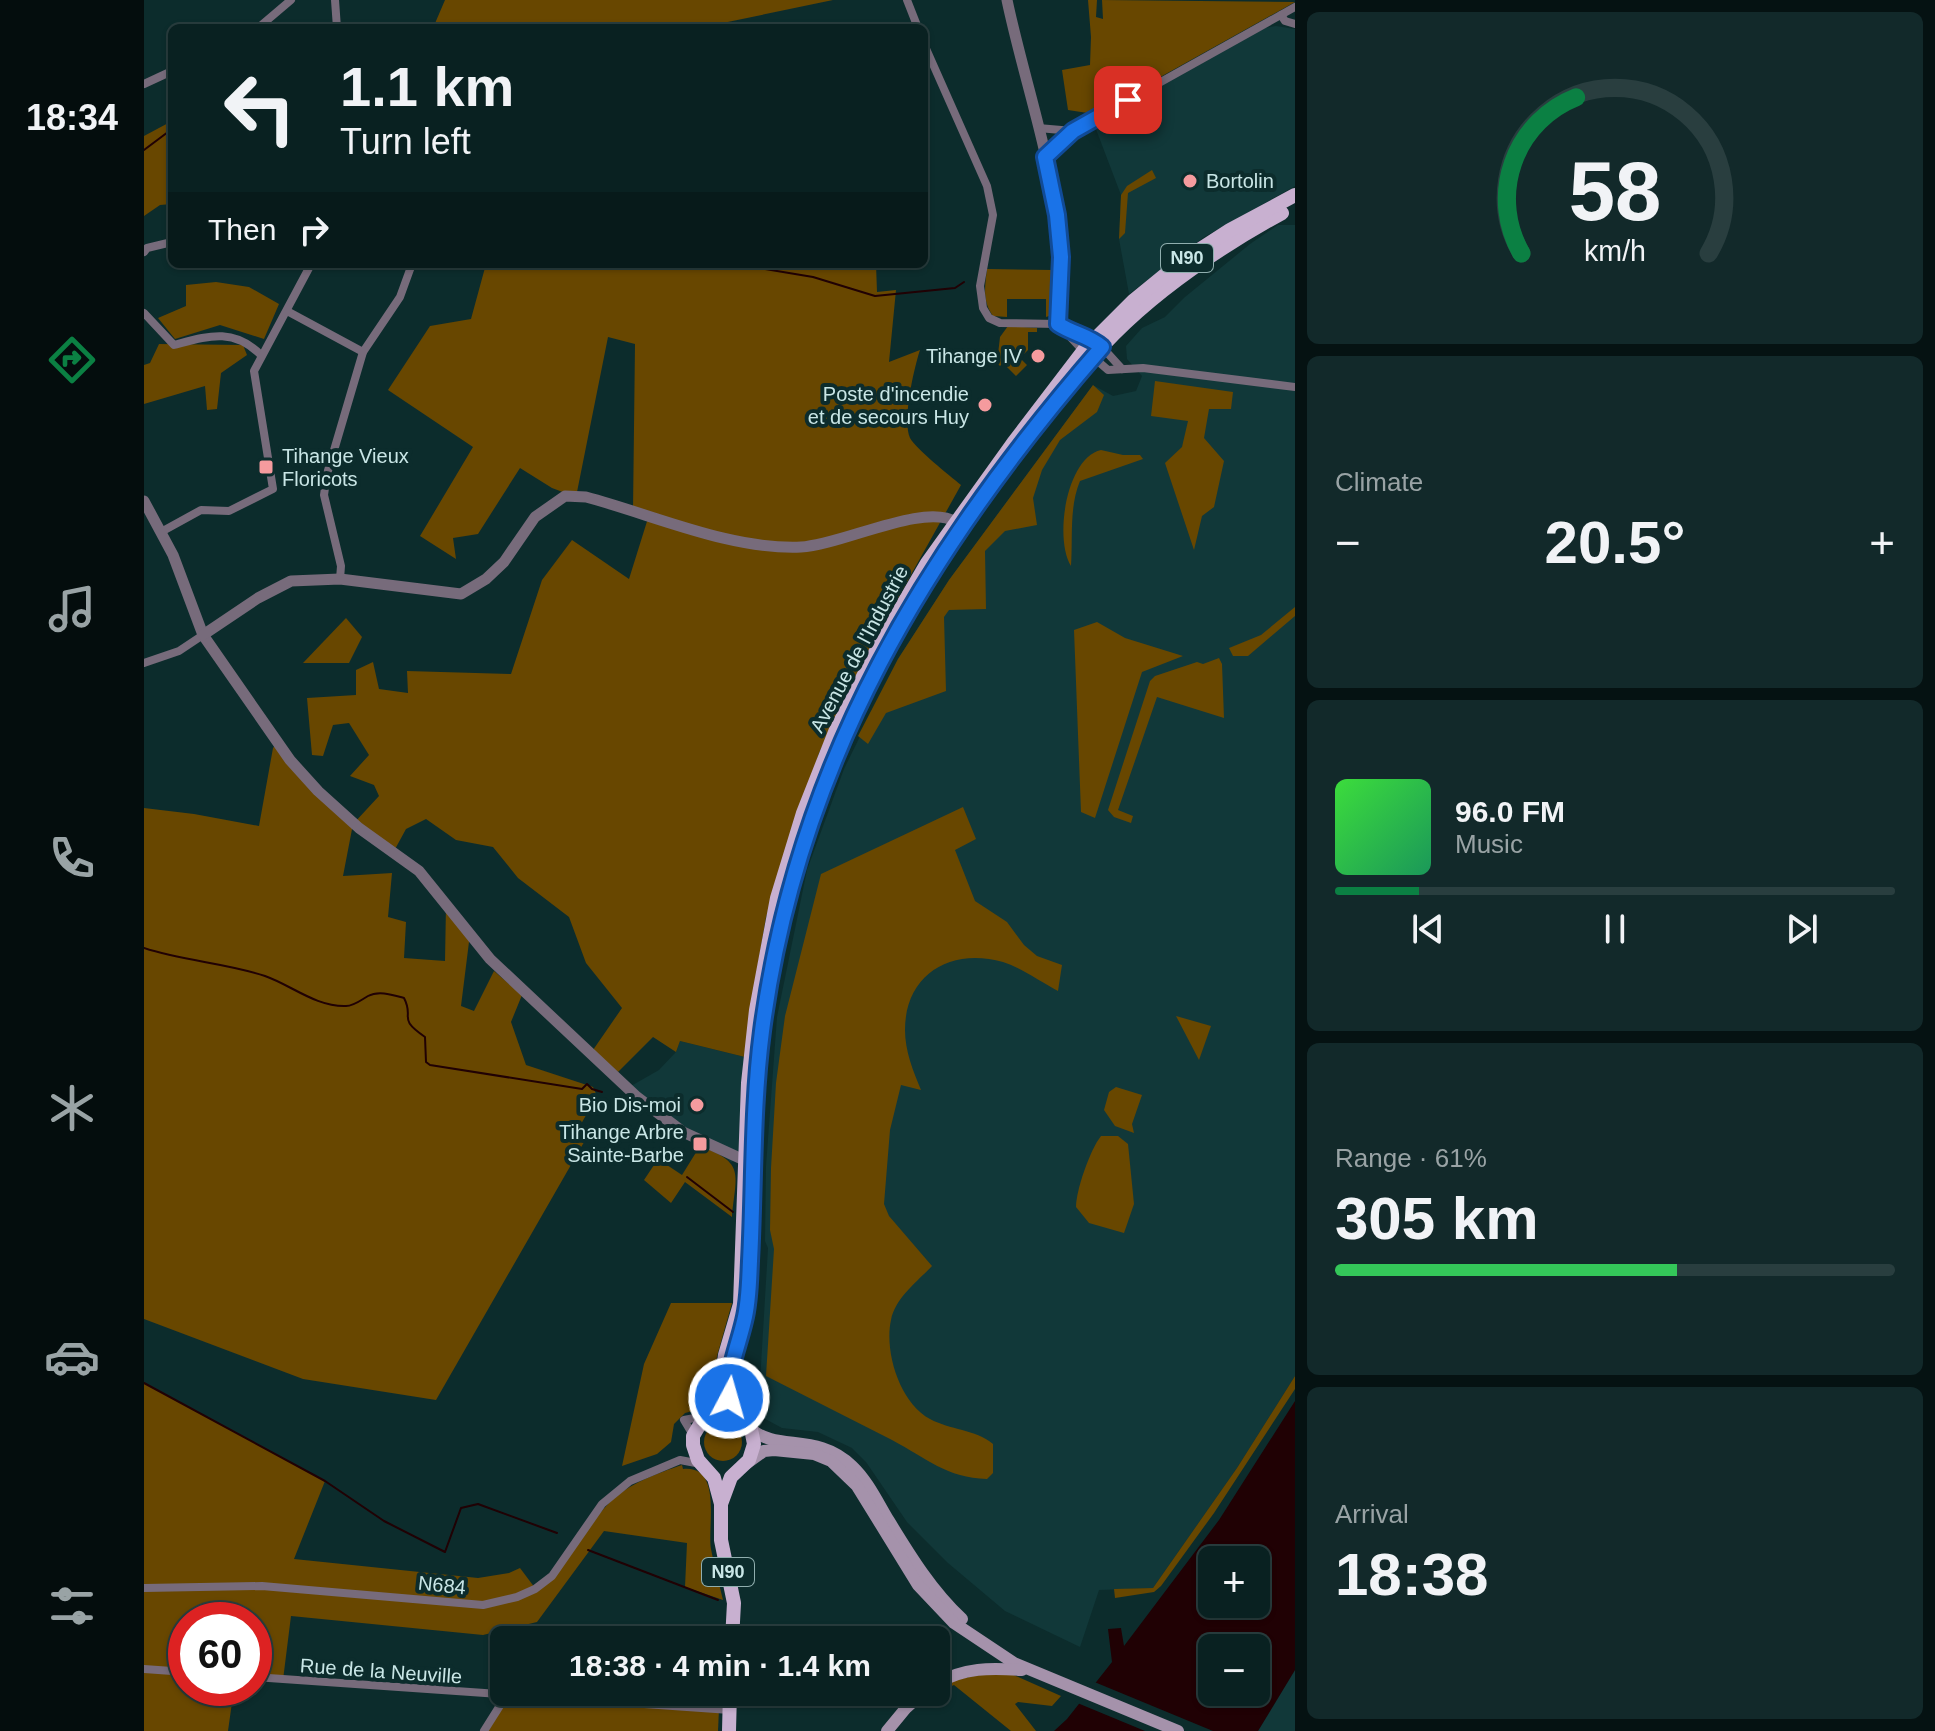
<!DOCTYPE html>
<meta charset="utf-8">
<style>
:root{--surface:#092121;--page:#12292a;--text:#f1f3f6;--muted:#99a3a5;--line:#293e3f;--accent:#0b8043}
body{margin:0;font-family:Helvetica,sans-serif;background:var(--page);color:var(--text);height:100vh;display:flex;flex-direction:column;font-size:30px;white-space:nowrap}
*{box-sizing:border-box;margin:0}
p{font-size:26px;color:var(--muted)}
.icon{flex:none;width:44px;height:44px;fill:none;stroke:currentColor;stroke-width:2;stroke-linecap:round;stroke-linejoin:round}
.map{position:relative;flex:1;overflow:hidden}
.details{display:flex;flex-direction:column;gap:12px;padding:12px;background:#051212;width:640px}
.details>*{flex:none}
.banner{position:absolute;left:24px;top:24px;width:760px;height:244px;border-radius:12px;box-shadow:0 2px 6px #0004,0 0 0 2px var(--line);background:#092121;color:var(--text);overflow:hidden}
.controls{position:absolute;left:1054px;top:1546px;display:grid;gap:16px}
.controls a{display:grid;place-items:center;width:72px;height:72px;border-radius:12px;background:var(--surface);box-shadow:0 2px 6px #0004,0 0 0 2px var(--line);font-size:40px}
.speed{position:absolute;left:24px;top:1602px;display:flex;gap:16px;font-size:40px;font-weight:700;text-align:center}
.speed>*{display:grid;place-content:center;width:104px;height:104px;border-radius:50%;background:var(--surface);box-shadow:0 2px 6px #0004,0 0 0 2px var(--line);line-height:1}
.speed .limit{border:12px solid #d22;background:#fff;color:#111}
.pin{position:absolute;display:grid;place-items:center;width:68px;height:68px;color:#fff;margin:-34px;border-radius:16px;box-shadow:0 4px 12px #0006}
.me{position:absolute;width:88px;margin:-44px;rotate:6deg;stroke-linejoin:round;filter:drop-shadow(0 0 6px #0008)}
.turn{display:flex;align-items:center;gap:28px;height:168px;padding:0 40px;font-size:36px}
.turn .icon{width:104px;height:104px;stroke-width:2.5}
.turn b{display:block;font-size:56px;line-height:68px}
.then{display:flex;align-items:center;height:76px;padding:0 40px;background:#0003;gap:16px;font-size:30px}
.big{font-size:60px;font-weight:700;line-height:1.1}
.details .tile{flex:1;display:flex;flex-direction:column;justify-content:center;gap:12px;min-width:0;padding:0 28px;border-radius:12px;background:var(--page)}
.details .dial{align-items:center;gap:0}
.dial svg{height:208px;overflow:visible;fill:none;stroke:var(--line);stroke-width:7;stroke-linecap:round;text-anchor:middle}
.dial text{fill:var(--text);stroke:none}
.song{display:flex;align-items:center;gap:24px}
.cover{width:96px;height:96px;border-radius:12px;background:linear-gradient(135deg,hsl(120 70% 55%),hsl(150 70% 35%))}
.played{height:8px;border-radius:4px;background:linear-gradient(90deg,var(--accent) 15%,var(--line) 15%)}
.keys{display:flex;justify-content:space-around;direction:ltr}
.heat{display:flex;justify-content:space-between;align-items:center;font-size:44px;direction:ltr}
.charge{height:12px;border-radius:6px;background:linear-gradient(90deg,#34c759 61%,var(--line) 0)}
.trip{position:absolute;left:346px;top:1626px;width:460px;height:80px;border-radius:12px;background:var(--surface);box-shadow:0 2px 6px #0004,0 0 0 2px var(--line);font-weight:700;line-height:80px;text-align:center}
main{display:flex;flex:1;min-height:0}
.menu{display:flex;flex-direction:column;width:144px;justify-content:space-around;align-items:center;background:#040d0d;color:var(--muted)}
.menu .icon{width:56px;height:56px}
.menu .active{color:var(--accent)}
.menu b{font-size:36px;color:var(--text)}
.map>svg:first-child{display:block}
.built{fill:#113839}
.green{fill:#684700}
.water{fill:#200104;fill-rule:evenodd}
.pier{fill:#0c2c2c}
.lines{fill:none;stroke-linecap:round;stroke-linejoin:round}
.stream{stroke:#200104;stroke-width:2}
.minor{stroke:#776b7b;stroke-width:8}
.tertiary{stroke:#776b7b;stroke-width:11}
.secondary{stroke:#a592ab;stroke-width:12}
.primary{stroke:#c8b0d0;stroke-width:14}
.route-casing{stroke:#114b97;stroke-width:20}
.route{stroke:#1a73e8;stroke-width:14}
.poi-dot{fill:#f59b9e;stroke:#0c2c2c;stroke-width:3}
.labels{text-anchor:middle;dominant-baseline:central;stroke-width:8;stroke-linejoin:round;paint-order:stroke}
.shield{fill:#0c2c2c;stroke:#90aeae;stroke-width:2}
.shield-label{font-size:18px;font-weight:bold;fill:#c9e6e6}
.poi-label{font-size:20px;fill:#c9e6e6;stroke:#0c2c2c;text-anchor:end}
.street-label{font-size:20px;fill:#c9e6e6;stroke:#0c2c2c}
</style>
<main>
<nav class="menu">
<b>18:34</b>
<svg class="icon active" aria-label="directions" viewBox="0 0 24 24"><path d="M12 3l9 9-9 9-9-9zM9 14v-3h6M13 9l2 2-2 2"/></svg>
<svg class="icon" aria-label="music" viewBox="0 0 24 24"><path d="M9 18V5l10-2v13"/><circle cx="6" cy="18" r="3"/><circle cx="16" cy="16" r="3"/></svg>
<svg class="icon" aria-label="phone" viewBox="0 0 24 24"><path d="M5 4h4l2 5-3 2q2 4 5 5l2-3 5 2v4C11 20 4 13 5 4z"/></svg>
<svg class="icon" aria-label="climate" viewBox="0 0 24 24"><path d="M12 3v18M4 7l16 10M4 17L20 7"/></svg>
<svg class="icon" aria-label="car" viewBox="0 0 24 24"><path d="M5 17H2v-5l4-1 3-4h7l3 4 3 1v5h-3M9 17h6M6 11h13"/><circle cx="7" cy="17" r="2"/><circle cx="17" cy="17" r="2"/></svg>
<svg class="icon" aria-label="filters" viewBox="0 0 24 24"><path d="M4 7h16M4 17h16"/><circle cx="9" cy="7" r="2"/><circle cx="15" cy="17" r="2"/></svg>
</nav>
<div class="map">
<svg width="1151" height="1731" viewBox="0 0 1151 1731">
<rect width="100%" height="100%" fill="#0c2c2c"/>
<g class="built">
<path d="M1132 26 1151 29V186L1060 237 985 294 975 239 977 195 950 124 1121 28Z"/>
<path d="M1134 225H1151V1376L1093 1468 1009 1588 955 1590 936 1647 861 1611 804 1563 763 1522 722 1462 708 1448 674 1432 638 1428 614 1415 624 1248 621 1241 622 1166 633 1017 663 870 700 769 754 659 805 580 949 385 969 396 992 391 998 376 983 359 982 346 998 328 1021 317 1041 297 1106 244Z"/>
<path d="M536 1041 601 1057 595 1158 587 1162 487 1086 515 1070 532 1052Z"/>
<path d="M1151 1670V1731H1114Z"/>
</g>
<g class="green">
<path d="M301 0H689L574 24V28H289Z"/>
<path d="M944 0H953L952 17 959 19 958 0 1151 2 950 114 924 110 918 70 946 65 947 37Z"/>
<path d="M28 121V204L16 205 0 216V136Z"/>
<path d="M1008 170 1012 178 984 193 981 233 975 239 977 195 983 186Z"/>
<path d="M342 264H732L733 292 752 290 745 362 776 350C770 368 758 421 766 438 772 449 805 475 817 485L720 659 675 753 622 917 608 999 601 1057 536 1041 532 1052 509 1037 474 1072 449 1050 478 1008 442 963 425 917 374 878 349 847 312 840 282 819 262 829 250 851 209 824 199 876 248 873 244 917 262 922 260 958 301 961 302 905 326 934 317 1006 330 1011 350 971 378 995 367 1022 382 1065 449 1087 453 1096 437 1124 447 1130 292 1400 159 1379 0 1319V808L50 814 115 826 129 748 134 742 210 823 235 796 230 785 206 776 225 755 205 723 189 725 179 756 168 755 163 698 212 695V670L229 662 235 689 264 693 263 671 367 674 398 580 428 540 485 579 505 515 489 510 491 344 464 337 432 497 408 488 376 468 334 534 309 538 312 559 276 536 329 447 244 390 286 326 327 319Z"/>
<path d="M843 269 909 270 905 316 902 317V299H863V317L849 316C838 301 841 286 843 269Z"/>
<path d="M72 282 105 287 135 304 120 339 76 325 31 339 14 318 42 306V285Z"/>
<path d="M864 326 893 328V332H884V350L876 358 883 365 872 376 859 363 856 366 853 363 856 337Z"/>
<path d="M15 344 99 345 103 355 77 373 73 409 63 410 61 386 0 404V365L6 363Z"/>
<path d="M1011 381 1089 392 1087 409H1065L1060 438 1080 461 1070 507 1058 516 1050 550 1021 463 1038 447 1044 421 1007 416Z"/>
<path d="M949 385 960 395 953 412 916 440 898 470 889 498 893 525 861 531 841 551 842 609 805 610 800 617 802 691 742 713 724 744 714 736 754 659 805 580Z"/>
<path d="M957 450 979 455H996L999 459 936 481C925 507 929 538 927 566 910 539 922 458 957 450Z"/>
<path d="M1151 607V616L1104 656H1089L1085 648 1117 635Z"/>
<path d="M202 618 218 637 205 663H159Z"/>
<path d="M953 622 981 638 1039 656 998 672 951 818 937 812 930 630Z"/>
<path d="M1075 658 1078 664 1080 718 1013 697 974 810 989 816 987 823 970 817 964 810 1006 681 1011 676 1053 662 1059 664Z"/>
<path d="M819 807 832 839 811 850 831 901 863 922 880 945 893 956 918 965 914 991C897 982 878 968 859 962 807 947 761 974 761 1030 761 1051 769 1071 777 1090L757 1085 746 1130 740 1204 745 1216 788 1266C774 1281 751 1298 747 1320 740 1352 756 1403 786 1419 806 1430 831 1429 849 1444V1473L843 1479C803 1478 782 1458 748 1440 706 1419 664 1397 622 1376L630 1249 626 1230 627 1168 632 1083 641 1016 677 874Z"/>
<path d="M1032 1016 1067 1026 1055 1060Z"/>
<path d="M972 1087 998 1095 988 1124 990 1133 971 1126 960 1110 965 1092Z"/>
<path d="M957 1136H974L984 1144 990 1204 980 1233 945 1223 932 1207C932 1190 946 1150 957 1136Z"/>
<path d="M556 1146C602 1163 592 1174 588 1217L541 1182 527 1203 500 1180 514 1159 538 1175Z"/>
<path d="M527 1303H588L573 1356 567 1398 557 1409 541 1413 530 1424 527 1442 513 1454 478 1466 500 1364Z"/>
<path d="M1151 1376V1389L1070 1513 1017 1586 1010 1592 971 1598 970 1589 1009 1588 1093 1468Z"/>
<path d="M0 1383 181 1481 150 1559 334 1578 365 1573 376 1568 391 1588C422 1565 439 1530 466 1502 484 1484 514 1473 538 1465L539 1469C579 1465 563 1526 567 1549 570 1566 575 1583 579 1600L541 1587 543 1543 460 1531 393 1622 339 1635 147 1616 139 1680 110 1677V1620H42V1688H90L84 1731H0Z"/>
<circle cx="579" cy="1442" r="19"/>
<path d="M863 1672 917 1696 908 1706 874 1702 871 1704 892 1731H867L810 1685 788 1694H786L812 1680 842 1673Z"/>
<path d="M362 1696 575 1709 574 1731H340Z"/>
</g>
<path class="water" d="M1151 1401V1670L1114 1731H910L923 1719 968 1662 964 1629 977 1628 980 1646 1075 1520ZM1068 1560H1112V1604H1068ZM1068 1648H1112V1692H1068Z"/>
<path class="pier" d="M948 1681 1069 1731H1001L931 1702Z"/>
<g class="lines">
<g class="stream">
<path d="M0 150 28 129"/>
<path d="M591 264 669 277 731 296 811 288 820 282"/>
<path d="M0 948C39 961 82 963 121 976 147 985 172 1007 202 1006 210 1006 217 1000 224 996 235 990 249 995 260 998 271 1019 252 1017 281 1037L282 1062 286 1065 438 1089 443 1084 448 1089 458 1092"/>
<path d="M543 1177 589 1212"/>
<path d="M0 1383 181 1481 240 1521 301 1552 317 1508 334 1504 413 1533"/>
<path d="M444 1550 574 1600"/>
</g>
<g class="minor">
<path d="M191 0 193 28"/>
<path d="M763 0 774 28"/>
<path d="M1137 15 1141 21 1151 24"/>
<path d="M114 28 147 0"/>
<path d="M780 44 843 186 849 215 836 286 839 308 845 318 856 323 914 324"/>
<path d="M0 84 28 71"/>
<path d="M894 128 929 131"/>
<path d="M901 157 929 131 1151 7"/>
<path d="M0 252 3 248 28 242"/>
<path d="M143 311 219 352"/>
<path d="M0 313 30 345C64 336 89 327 117 355"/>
<path d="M958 347 978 369"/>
<path d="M949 357 964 370 999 368 1151 387"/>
<path d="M17 532 57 510 85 511 129 489 110 371 165 268 157 264"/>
<path d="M196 579 197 566 180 495 183 474 219 352 256 297 268 264"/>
<path d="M0 663 35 651 59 635"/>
<path d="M549 1435 540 1420 561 1416"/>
<path d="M0 1588 118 1586 339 1605 373 1597 391 1589 408 1576 458 1504 486 1481 536 1460 557 1464"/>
<path d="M0 1669 42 1672"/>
<path d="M110 1677 586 1710"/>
<path d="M340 1731 362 1696"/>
</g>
<g class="tertiary">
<path d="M863 0C878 71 902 140 912 212 918 250 914 286 914 324 927 333 934 345 946 355"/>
<path d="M0 501 29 555 59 635 146 760 174 791 215 828 275 871 346 959 493 1097 539 1132 600 1160 609 1170"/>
<path d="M59 635 114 598 147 581 196 579 317 594 342 579 360 562 391 517 421 496 442 497C510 515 586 550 657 547 698 545 780 502 812 522"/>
</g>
<g class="secondary">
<path d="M607 1429C633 1452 673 1432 708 1466 724 1481 734 1503 745 1521 767 1557 788 1591 818 1619"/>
<path d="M603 1463 620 1451 630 1450 670 1454 687 1461 713 1486 774 1585 810 1623 870 1663 1034 1731"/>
<path d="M792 1684C820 1667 847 1668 878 1670"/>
<path d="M743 1731 762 1708 780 1692"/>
</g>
<g class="primary">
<path d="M863 467C897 422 930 374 970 334 1019 285 1078 246 1138 213"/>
<path d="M631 954 643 901 661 838"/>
<path d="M612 1116 617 1049"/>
<path d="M585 1382 584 1396 590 1413"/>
<path d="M573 1412 581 1355 596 1304 604 1083 612 1010 633 898 659 813 691 732 734 647 783 563 869 443 940 350 989 301 1038 261 1086 230 1151 195"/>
<path d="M577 1504 570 1478 554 1460 549 1445V1436L558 1421 579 1411 590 1413 603 1422 607 1429 610 1444 605 1460 587 1477 577 1504V1540L590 1603 588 1640"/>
<path d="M585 1731 586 1692"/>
</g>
</g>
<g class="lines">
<g class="route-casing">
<path id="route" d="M585 1398C583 1371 594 1347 600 1321 605 1302 605 1282 606 1261 610 1185 608 1107 618 1031 653 763 783 548 958 347 944 335 929 334 914 324L917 257 913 215 901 157 929 131 984 100"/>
</g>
<use href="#route" class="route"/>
</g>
<g class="poi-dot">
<circle cx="1046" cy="181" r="8"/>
<circle cx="894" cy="356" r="8"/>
<circle cx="841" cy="405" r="8"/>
<rect x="114" y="459" width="16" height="16" rx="4"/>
<circle cx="553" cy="1105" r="8"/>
<rect x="548" y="1136" width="16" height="16" rx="4"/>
</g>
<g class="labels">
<g class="shield">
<rect x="1017" y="244" width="52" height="28" rx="6"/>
<rect x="558" y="1558" width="52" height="28" rx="6"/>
</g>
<g class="shield-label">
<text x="1043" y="258">N90</text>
<text x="584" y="1572">N90</text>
</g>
<g class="poi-label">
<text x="1062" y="181" text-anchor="start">Bortolin</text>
<text x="878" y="356">Tihange IV</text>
<text x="825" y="394">Poste d'incendie<tspan x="825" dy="23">et de secours Huy</tspan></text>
<text x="138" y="456" text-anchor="start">Tihange Vieux<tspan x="138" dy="23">Floricots</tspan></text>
<text x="537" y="1105">Bio Dis-moi</text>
<text x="540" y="1132">Tihange Arbre<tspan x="540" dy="23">Sainte-Barbe</tspan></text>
</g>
<g class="street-label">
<text transform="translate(715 649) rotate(-62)">Avenue de l'Industrie</text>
<text transform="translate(298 1585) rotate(6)">N684</text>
<text transform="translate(237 1671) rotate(4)">Rue de la Neuville</text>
</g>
</g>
</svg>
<div class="controls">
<a>+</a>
<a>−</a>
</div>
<div class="speed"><div class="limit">60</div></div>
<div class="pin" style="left:984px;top:100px;background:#d93025"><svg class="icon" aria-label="arrive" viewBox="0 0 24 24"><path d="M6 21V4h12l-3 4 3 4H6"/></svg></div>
<svg class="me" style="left:585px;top:1398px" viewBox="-20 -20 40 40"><circle r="17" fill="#1a73e8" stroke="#fff" stroke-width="3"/><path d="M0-11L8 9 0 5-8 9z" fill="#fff"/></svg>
<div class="trip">18:38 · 4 min · 1.4 km</div>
<div class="banner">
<div class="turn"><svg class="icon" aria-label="left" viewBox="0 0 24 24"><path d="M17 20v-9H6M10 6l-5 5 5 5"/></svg><div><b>1.1 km</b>Turn left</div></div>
<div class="then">Then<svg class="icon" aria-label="right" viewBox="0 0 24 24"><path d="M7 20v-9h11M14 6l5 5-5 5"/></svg></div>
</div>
</div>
<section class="details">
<div class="tile dial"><svg viewBox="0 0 100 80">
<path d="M14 69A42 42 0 1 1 86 69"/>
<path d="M14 69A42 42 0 0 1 35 9" stroke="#0b8043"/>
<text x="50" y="56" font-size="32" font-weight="700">58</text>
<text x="50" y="72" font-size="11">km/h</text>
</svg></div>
<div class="tile"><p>Climate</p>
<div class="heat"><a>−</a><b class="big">20.5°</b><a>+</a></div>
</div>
<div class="tile">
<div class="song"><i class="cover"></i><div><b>96.0 FM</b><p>Music</p></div></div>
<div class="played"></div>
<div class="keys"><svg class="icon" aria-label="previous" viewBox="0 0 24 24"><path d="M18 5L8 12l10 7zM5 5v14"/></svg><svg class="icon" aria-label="pause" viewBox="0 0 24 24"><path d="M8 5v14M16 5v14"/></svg><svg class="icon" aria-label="next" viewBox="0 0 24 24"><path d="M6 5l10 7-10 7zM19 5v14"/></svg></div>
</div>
<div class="tile"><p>Range · 61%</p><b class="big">305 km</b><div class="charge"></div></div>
<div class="tile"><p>Arrival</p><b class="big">18:38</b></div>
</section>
</main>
